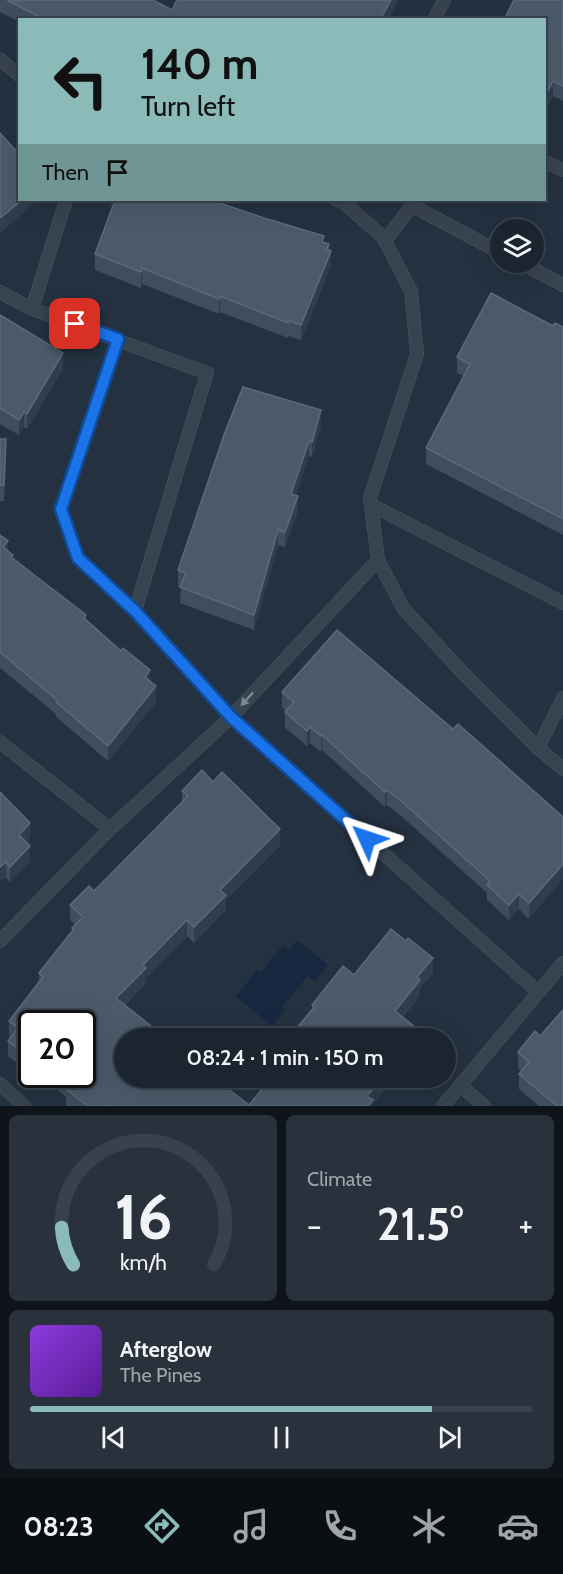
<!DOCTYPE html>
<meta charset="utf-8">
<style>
:root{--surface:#1b2530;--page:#28313c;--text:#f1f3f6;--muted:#a0a5ab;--line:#39424c;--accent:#8bbbb9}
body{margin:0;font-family:Cabin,sans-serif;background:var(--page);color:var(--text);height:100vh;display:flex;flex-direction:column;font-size:22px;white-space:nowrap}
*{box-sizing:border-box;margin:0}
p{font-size:20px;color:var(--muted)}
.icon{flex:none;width:33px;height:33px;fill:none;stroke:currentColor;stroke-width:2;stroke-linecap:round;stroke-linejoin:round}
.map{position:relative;height:1106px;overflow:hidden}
.drawer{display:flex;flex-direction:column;gap:9px;padding:9px;background:#0f141a;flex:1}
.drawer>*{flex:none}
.hud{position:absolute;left:18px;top:18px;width:528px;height:183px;border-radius:0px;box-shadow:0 6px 24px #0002,0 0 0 2px var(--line);background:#8bbbb9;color:#111;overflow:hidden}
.tools{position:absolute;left:490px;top:219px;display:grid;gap:12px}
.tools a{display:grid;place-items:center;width:54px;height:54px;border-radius:50%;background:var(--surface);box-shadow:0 6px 24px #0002,0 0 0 2px var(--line);font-size:30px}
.speed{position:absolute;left:18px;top:1010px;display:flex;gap:12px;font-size:30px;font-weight:700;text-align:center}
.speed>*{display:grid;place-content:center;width:78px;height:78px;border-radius:50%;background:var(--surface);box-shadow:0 6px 24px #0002,0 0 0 2px var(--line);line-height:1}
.speed .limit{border:3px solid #111;border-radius:9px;background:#fff;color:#111}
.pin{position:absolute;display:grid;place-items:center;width:51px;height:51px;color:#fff;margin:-26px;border-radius:12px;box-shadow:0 3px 9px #0006}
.me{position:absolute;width:66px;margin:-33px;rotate:312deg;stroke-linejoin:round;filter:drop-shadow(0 0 4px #0008)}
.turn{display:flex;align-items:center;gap:21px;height:126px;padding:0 24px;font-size:27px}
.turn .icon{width:78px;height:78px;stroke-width:2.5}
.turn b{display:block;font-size:42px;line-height:51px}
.then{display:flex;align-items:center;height:57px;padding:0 24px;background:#0003;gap:12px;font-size:22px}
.big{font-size:45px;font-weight:600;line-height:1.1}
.drawer .tile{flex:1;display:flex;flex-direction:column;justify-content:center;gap:9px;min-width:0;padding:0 21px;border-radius:9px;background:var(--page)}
.drawer .dial{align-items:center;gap:0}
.dial svg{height:156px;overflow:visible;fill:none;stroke:var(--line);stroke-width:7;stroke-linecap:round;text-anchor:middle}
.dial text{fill:var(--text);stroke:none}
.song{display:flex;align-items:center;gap:18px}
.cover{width:72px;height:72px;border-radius:9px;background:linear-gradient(135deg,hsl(270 70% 55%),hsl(270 70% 35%))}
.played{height:6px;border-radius:3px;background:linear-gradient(90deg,var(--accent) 80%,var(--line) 80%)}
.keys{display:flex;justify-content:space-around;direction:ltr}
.heat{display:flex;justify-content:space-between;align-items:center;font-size:33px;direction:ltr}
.drawer .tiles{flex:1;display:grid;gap:9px;grid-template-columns:1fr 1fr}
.tile:last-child{grid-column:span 2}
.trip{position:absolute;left:114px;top:1028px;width:342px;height:60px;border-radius:30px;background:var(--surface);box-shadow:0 6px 24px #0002,0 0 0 2px var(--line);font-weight:600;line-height:60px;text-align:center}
.dock{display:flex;height:96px;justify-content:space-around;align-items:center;background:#0b0f13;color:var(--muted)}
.dock .icon{width:42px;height:42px}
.dock .on{color:var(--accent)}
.dock b{font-size:27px;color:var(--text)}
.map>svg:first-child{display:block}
.water{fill:#16283f}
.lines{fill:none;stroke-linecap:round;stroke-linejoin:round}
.service-casing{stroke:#414c59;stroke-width:14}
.service{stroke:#384350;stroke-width:12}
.wall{fill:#3f4d5e}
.shaded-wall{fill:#2f3d4d}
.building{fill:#4b5a6a;stroke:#5c6979;stroke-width:1.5}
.oneway{fill:#7c8794}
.route-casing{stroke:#114b97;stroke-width:15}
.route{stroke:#1a73e8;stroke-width:10}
</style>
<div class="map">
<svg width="563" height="1106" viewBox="0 0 563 1106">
<rect width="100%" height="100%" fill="#243140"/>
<path class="water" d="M298 940 328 965 315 981 308 976 282 1007 285 1010 272 1026 236 996 257 970 261 972 283 945 289 950Z"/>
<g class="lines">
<g class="service-casing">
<g id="service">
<path d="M434 20 444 0"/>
<path d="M0 59 20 76"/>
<path d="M544 161 563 170"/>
<path d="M337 200 342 201 383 237 411 291 417 354 370 498 378 560 403 608 461 671 538 748 563 769"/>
<path d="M413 206 501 253"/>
<path d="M385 241 416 200"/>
<path d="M520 262 563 285"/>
<path d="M0 292 32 309 207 373 135 611"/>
<path d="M32 309 66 200"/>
<path d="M118 339 61 509 78 558 135 611 231 717 538 992"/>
<path d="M371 505 563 603"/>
<path d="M0 742 110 829"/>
<path d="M538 748 563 698"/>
<path d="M0 941 110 829 231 717 378 560"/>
<path d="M0 1084 24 1106"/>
<path d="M460 1085 484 1106"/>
<path d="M443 1106 563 963"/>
</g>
</g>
<use href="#service" class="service"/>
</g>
<g class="wall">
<path d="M0 0H153L172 10 397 0V2L388 20H20V22L0 12Z"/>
<path d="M563 0V101L553 96 548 106 544 104V20Z"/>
<path d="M324 242 329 250 331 266 301 340 288 336V338L220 312 219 314 142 284 141 288 95 270V254Z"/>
<path d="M0 315 63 368 27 429 24 427 19 435 0 424Z"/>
<path d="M553 326 563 327V535L426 464V448L464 376 457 373V357Z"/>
<path d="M321 425 312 457 309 456 296 495 298 511 285 547 278 545 254 630 180 603 181 587 178 586V570Z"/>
<path d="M0 439 6 454 4 501H0Z"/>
<path d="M0 535 8 551 13 558 86 620 150 681 156 702 108 761 56 717V714L0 668Z"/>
<path d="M282 692 453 729 563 817 529 919 519 909 509 920 487 900V893L400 815 387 805 385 807 322 750 321 752 310 743 307 746 285 728V712L286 711 282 707Z"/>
<path d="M213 782 280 845 226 900V910L194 943 187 936 146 978V983L125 1005 124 1038 249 1105 373 1104V1106H68L66 1105V1097L39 1074H82L32 1023 31 1074 8 1056V1041L10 1038 9 1036V1021L39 983V973L72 932V928L75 925 70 920V905L94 891 182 802V791Z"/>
<path d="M0 792 30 838 26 842 30 861 10 882 6 878Z"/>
<path d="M433 973 420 988V995L403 1017 420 1038H296V1029L312 1010V1005L354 975Z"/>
<path d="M540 1036 563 1106H539L519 1089V1074L521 1071 518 1068V1052Z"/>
</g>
<g class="shaded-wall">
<path d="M391 0H397V2L388 20H380Z"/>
<path d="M553 81V96L548 106V91Z"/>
<path d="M22 200H36V202L0 233V218Z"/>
<path d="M329 244V255L331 251V266L301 340V325Z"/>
<path d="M142 268V284L141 288V272Z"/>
<path d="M220 296V312L219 314V299Z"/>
<path d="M63 353V368L27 429V414Z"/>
<path d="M321 410V425L312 457V442Z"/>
<path d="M24 412V427L19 435V420Z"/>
<path d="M6 439V454L4 501V485Z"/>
<path d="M309 441V456L291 509V494Z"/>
<path d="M298 496V511L285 547V532Z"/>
<path d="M278 530V545L254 630V615Z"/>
<path d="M8 541V556L3 547Z"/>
<path d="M150 670V685L145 677Z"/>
<path d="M156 686V702L108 761V746Z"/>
<path d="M310 727V743L307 746V731Z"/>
<path d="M322 735V750L321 752V736Z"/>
<path d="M387 790V805L385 807V792Z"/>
<path d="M30 823V838L19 850V835Z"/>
<path d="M280 829V845L226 900V910L194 943V927L220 890Z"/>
<path d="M30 846V861L10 882V867Z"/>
<path d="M6 862V878L0 882V867Z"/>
<path d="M563 864V879L529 919V903Z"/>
<path d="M519 894V909L509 920V905Z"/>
<path d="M187 920V936L146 978V983L116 1013V998L143 965Z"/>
<path d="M433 958V973L420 988V995L395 1026V1011L417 977Z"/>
<path d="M420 1031V1038H414Z"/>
<path d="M382 1077H395L373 1104V1106H367V1096Z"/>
</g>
<g class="building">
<path d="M7 0H153L172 10 177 0H391L380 20H300L297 18 296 20H45Z"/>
<path d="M514 0H563V86L553 81 548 91 544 89V20H504Z"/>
<path d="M0 133 20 155V200H22L0 218Z"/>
<path d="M115 200H204L209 202 210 200H211L264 218 324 236 322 242 329 244 327 249 331 251 301 325 288 320V323L220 296 219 299 142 268 141 272 95 254Z"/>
<path d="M491 293 553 326 555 323 563 327V519L426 448 470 364 457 357Z"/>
<path d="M0 315 63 353 27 414 24 412 19 420 0 408Z"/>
<path d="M243 387 321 410 312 442 309 441 291 494 298 496 285 532 278 530 254 615 180 587 186 573 178 570 225 432Z"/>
<path d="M0 439H6L4 485H0Z"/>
<path d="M0 535 8 541 3 547 13 555 11 557 86 615 84 618 121 651 123 648 150 670 145 677 156 686 108 746 56 702 57 700 0 652Z"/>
<path d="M337 630 453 729 458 724 563 817V864L529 903 519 894 509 905 487 885 490 881 400 800 387 790 385 792 322 735 321 736 310 727 307 731 285 712 294 702 282 692Z"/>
<path d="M202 770 213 782 222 772 280 829 220 890 226 895 194 927 187 920 143 965 146 968 116 998 166 1038H124V1077H213L249 1105 272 1077H382L367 1096 373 1100 368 1106H88L66 1089 70 1084 58 1074H82V1023H32L31 1059 8 1041 18 1028 9 1021 43 977 39 973 73 930 72 928 83 917 70 905 89 886 94 891 188 796 182 791Z"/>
<path d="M0 792 30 823 19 835 30 846 10 867 6 862 0 867Z"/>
<path d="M391 929 406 941 408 938 433 958 417 977 420 980 395 1011 420 1031 414 1038H304L305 1037 296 1029 314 1007 312 1005 343 966 354 975Z"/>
<path d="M563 1010V1106H557L519 1074 529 1062 518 1052 535 1031 540 1036Z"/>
</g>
<defs><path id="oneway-solid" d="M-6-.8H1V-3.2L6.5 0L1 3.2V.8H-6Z" transform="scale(1.5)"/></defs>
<use class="oneway" href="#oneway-solid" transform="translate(247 699) rotate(133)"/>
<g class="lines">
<g class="route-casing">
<path id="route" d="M75 324 118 339 61 509 78 558 135 611 231 717 367 839"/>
</g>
<use href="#route" class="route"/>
</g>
</svg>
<div class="tools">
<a><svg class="icon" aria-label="layers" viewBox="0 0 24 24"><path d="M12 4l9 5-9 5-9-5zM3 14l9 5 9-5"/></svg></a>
</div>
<div class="speed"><div class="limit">20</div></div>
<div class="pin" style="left:75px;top:324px;background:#d93025"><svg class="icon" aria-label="arrive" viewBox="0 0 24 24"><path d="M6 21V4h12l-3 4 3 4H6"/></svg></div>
<svg class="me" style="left:367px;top:839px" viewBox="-20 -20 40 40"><path d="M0-17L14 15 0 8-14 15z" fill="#1a73e8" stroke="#fff" stroke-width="4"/></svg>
<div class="trip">08:24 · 1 min · 150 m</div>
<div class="hud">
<div class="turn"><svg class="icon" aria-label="left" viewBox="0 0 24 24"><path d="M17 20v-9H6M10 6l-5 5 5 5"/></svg><div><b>140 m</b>Turn left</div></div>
<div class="then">Then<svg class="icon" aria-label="arrive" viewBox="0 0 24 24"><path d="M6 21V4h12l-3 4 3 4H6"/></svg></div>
</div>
</div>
<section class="drawer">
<div class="tiles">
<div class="tile dial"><svg viewBox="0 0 100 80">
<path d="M14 69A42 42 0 1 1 86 69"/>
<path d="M14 69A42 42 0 0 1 8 50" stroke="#8bbbb9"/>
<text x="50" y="56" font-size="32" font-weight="700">16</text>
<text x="50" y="72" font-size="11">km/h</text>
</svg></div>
<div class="tile"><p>Climate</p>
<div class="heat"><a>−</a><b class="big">21.5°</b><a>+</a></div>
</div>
<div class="tile">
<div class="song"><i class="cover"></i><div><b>Afterglow</b><p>The Pines</p></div></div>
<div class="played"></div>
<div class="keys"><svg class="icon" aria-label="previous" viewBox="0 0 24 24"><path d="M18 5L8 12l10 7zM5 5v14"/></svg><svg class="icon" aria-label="pause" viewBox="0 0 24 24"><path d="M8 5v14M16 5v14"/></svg><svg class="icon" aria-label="next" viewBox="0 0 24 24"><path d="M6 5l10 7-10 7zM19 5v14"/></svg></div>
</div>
</div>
</section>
<nav class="dock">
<b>08:23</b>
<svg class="icon on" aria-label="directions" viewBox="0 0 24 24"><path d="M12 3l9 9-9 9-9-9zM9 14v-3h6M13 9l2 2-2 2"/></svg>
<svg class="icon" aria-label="music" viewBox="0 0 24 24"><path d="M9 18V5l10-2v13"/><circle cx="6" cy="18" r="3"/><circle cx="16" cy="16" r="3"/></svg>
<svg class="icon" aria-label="phone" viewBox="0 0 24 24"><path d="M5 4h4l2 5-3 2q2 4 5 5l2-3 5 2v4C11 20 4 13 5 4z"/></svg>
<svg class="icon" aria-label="climate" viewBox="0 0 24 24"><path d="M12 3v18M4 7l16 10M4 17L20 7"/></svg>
<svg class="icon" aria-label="car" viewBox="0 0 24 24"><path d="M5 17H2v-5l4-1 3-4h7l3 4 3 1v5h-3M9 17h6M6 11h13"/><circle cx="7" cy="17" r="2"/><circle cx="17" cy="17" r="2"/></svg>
</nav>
